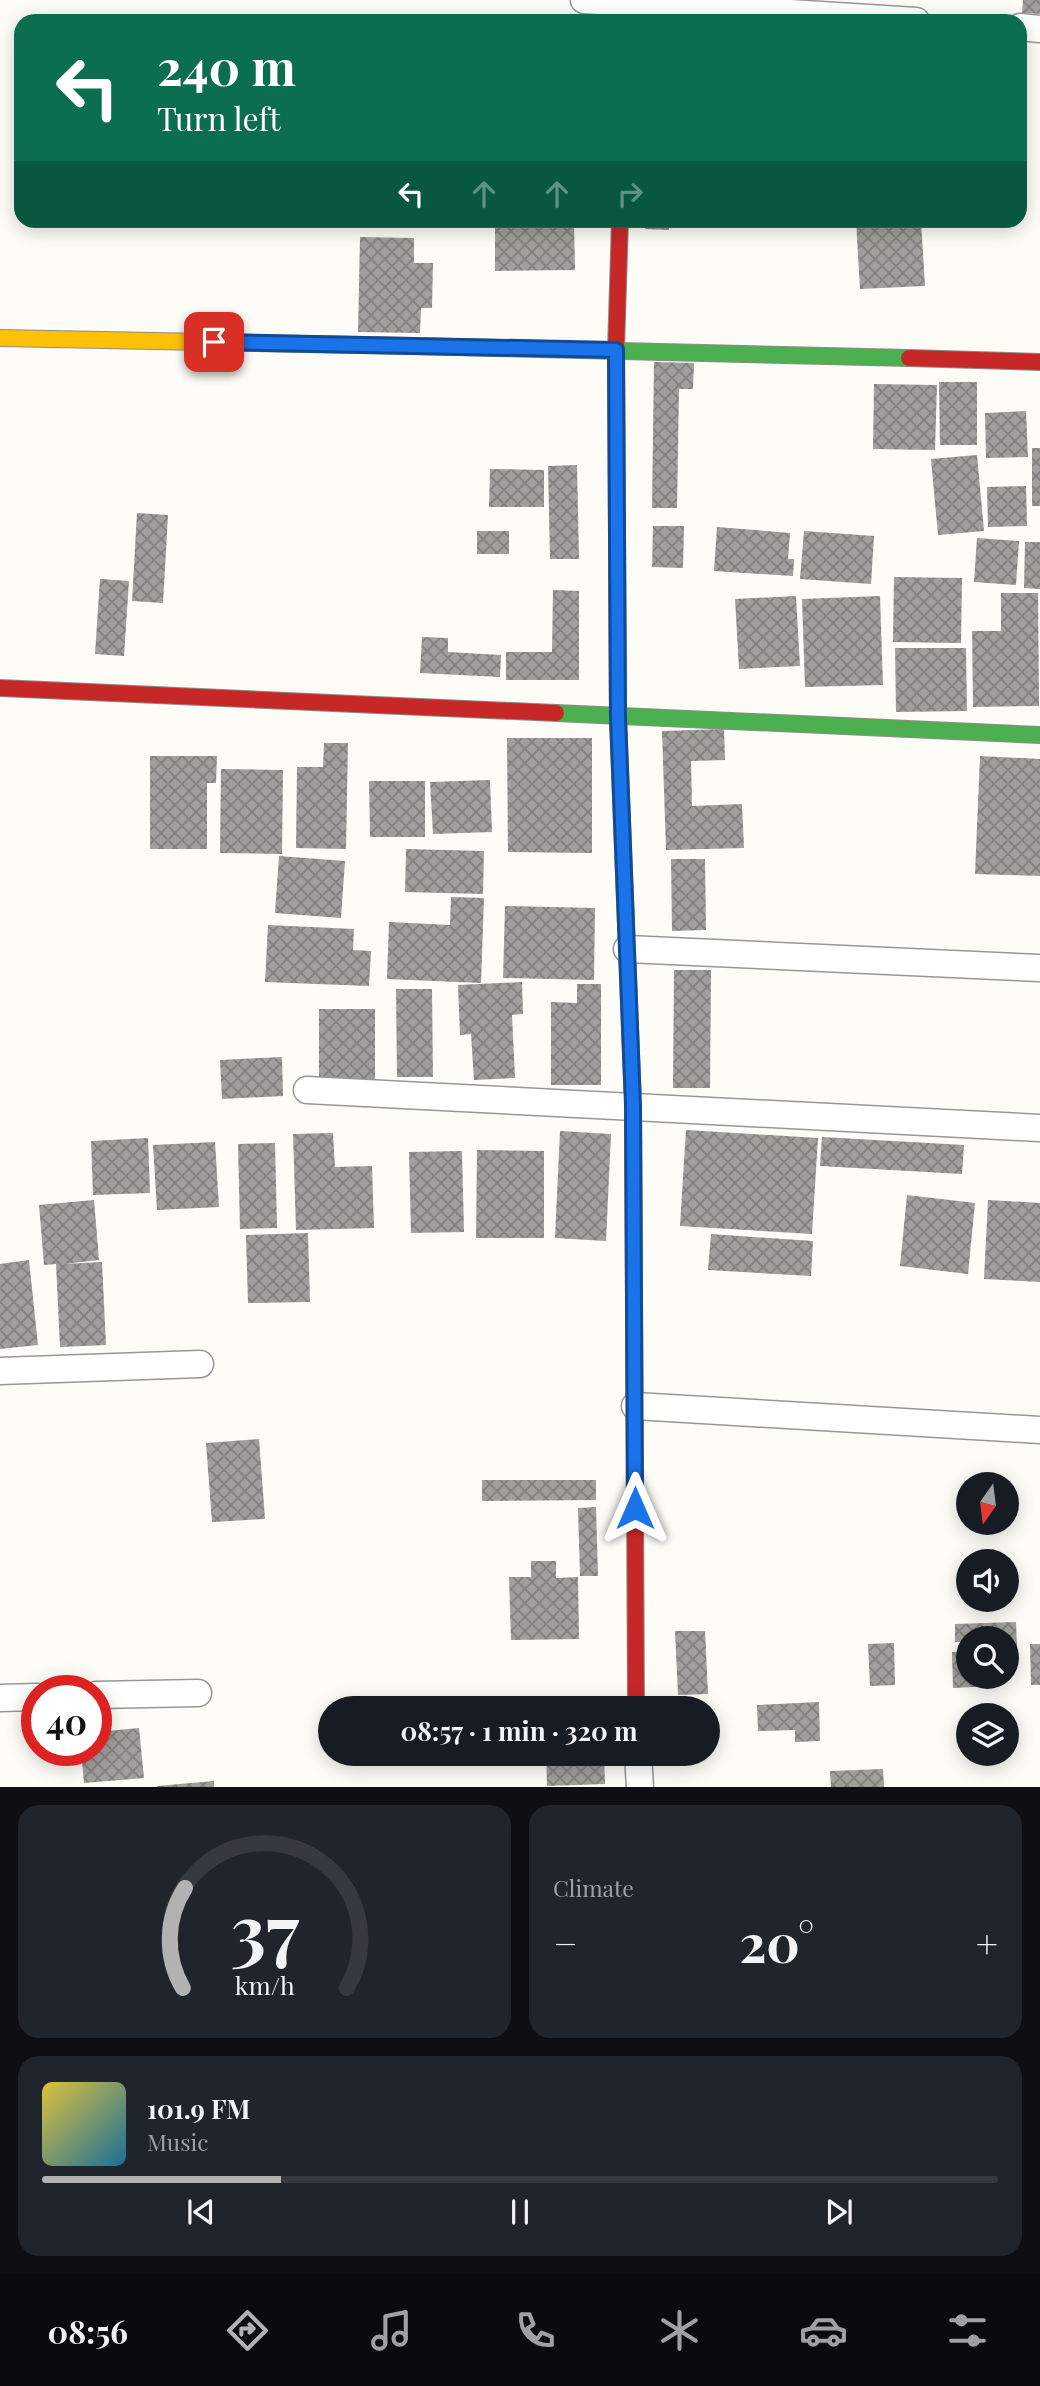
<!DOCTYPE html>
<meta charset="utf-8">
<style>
:root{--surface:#171b24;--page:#20242c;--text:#f1f3f6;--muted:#9ea1a6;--line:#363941;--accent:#b2b2b3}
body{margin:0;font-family:"Playfair Display",serif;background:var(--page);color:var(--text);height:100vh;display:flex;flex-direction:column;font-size:26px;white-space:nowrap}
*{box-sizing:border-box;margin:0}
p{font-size:23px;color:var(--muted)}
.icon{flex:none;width:38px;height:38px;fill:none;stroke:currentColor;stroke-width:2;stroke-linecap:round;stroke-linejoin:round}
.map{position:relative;height:1787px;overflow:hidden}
.side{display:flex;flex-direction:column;gap:18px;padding:18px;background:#0d0f14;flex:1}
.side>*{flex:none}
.hud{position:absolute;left:14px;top:14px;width:1013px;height:214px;border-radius:21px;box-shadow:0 4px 18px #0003;background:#0b6e4f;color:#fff;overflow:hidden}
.needle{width:46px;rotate:194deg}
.fabs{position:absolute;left:956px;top:1472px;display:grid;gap:14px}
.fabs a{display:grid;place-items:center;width:63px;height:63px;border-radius:50%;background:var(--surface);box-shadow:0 4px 18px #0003;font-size:35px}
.speed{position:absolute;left:21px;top:1675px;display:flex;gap:14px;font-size:35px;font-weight:700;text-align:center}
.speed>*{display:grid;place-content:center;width:91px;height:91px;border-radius:50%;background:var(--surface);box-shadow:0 4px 18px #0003;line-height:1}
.speed .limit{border:10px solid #d22;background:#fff;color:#111}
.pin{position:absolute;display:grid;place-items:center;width:60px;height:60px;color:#fff;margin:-30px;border-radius:14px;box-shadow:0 4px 10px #0006}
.me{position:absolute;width:77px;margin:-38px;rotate:0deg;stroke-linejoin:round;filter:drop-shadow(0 0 5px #0008)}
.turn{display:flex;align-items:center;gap:24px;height:147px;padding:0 28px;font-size:32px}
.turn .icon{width:91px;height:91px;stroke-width:2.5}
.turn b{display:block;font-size:49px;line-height:60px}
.lanes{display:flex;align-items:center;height:66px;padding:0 28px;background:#0003;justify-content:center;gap:35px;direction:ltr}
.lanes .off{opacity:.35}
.big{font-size:52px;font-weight:700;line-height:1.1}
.side .tile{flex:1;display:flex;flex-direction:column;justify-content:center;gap:10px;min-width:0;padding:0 24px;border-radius:21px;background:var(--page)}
.side .dial{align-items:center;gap:0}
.dial svg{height:182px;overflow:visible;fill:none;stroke:var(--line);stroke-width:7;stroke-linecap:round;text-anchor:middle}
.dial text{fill:var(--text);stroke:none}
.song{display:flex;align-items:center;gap:21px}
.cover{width:84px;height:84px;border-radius:10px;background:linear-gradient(135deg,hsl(50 70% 55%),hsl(200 70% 35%))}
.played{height:7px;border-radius:4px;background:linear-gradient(90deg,var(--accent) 25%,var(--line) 25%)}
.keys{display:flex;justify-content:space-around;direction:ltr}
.heat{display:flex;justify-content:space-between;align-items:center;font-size:38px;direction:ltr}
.side .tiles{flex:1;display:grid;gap:18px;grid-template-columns:1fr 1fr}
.tile:last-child{grid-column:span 2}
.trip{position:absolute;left:318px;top:1696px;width:402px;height:70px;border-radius:35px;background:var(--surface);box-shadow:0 4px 18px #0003;font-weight:700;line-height:70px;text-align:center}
.menu{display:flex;height:112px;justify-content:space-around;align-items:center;background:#090b0e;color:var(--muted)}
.menu .icon{width:49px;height:49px}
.menu .current{color:var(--accent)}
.menu b{font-size:32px;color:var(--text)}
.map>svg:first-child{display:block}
.building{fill:url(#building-cross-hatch)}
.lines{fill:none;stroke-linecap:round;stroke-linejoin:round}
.street-casing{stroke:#979795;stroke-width:29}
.fast-casing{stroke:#8e8d8b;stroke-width:18}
.slow-casing{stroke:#8e8d8b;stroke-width:18}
.jam-casing{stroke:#8e8d8b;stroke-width:18}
.street{stroke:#fffffe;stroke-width:26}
.fast{stroke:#4caf50;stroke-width:16}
.slow{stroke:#ffc107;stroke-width:16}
.jam{stroke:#c62828;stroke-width:16}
.route-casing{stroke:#114b97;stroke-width:18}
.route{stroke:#1a73e8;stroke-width:12}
</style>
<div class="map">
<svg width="1040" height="1788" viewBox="0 0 1040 1788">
<defs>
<pattern id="building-cross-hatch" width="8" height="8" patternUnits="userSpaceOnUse" patternTransform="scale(1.75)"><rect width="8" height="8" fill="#a19f9c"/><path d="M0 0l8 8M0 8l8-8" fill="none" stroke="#82807e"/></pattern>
</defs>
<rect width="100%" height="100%" fill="#fdfcf7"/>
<g class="building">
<path d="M1023 0H1040V14L1022 13Z"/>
<path d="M495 220H574L575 270 495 271Z"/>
<path d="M645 220H669V230L645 229Z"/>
<path d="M856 220H921L925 286 860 289Z"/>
<path d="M360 237 414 238V263H433L432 308H421L420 333 358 332Z"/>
<path d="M654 362 694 363 693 389H679L677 508H652Z"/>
<path d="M939 382H977V445H940Z"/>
<path d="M874 384 937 385 935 450 873 449Z"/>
<path d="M1026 411 1028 457 986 458 985 413Z"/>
<rect x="1032" y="448" width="8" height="58"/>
<path d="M977 455 984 531 938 535 931 459Z"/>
<path d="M577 465 579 559H550L548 466Z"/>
<path d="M490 469 544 470V507H489Z"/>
<path d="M1026 486 1027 526 988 527 987 487Z"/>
<path d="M137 513 168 515 163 603 132 601Z"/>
<path d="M653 526H684L683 568 652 567Z"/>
<path d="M717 527 790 533 788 559H794L793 576 714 571Z"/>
<rect x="477" y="531" width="32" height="23"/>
<path d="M804 531 874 536 871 584 800 579Z"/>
<path d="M977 538 1019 541 1016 585 974 582Z"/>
<path d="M1025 542H1040V589L1024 588Z"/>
<path d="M894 577 962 578 961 643 893 642Z"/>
<path d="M100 579 129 581 124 656 95 654Z"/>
<path d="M553 590 579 591V680H506V652H552Z"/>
<path d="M1001 593H1038L1039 706 973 707 972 631H1001Z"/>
<path d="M796 596 800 666 739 669 735 599Z"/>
<path d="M880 596 883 685 805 687 802 599Z"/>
<path d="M422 637 448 638V652L501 655 500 677 420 673Z"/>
<path d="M895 648H966L967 711 896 712Z"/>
<path d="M724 729 725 760 691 761 692 806 742 804 744 848 666 850 662 731Z"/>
<path d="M507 738H592V853L508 852Z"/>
<path d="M324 743H348L346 849 296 848 297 767H323Z"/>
<path d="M150 756H217L216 783H207V849H150Z"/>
<path d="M980 756 1040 759V876L975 874Z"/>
<path d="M221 769 283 770 282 854 220 853Z"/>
<path d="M490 780 492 832 433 834 430 782Z"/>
<path d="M369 781H425V837H370Z"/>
<path d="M406 849 484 851 483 894 405 892Z"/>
<path d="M279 856 345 861 341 918 275 913Z"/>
<path d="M671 859H705L706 930 672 931Z"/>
<path d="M451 897 484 898 481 983 387 979 389 922 450 925Z"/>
<path d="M505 906 595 908 594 980 503 978Z"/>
<path d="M268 925 354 929 353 950 371 951 369 986 265 982Z"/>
<path d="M674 970H711L710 1088H673Z"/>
<path d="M522 982 523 1014 512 1015 515 1078 474 1080 471 1034 460 1035 458 985Z"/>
<path d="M577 984H601V1085H551V1002L577 1003Z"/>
<path d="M396 989H432L433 1077H397Z"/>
<rect x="319" y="1009" width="56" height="74"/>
<path d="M282 1057 283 1096 222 1099 220 1060Z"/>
<path d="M686 1130 818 1138 812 1234 680 1226Z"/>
<path d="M560 1131 611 1134 606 1241 555 1238Z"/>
<path d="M333 1133 335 1167 372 1166 374 1228 296 1230 293 1134Z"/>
<path d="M822 1137 964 1145 962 1174 820 1166Z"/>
<path d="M148 1138 150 1193 93 1195 91 1141Z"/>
<path d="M215 1142 219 1207 157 1210 153 1145Z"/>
<path d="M275 1143 277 1228 240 1229 238 1144Z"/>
<path d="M477 1150 544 1151V1238H476Z"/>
<path d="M462 1151 464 1232 411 1233 409 1152Z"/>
<path d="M907 1195 975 1203 968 1274 900 1266Z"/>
<path d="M94 1200 99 1260 64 1264 102 1262 106 1345 60 1347 56 1264 44 1265 39 1205Z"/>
<path d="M988 1200 1040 1203V1282L984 1279Z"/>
<path d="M308 1233 310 1302 248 1303 246 1235Z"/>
<path d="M711 1234 813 1241 811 1276 708 1270Z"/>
<path d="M29 1260 38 1345 0 1349V1264Z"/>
<path d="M259 1439 265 1519 212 1522 206 1443Z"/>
<path d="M482 1480H596V1500L482 1501Z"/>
<path d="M596 1507 598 1576H580L578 1508Z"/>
<path d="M531 1561H556V1578L578 1577 579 1639 511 1640 509 1577H531Z"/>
<path d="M1016 1622 1017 1647 1006 1648V1638H968V1642H955V1624Z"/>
<path d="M675 1631H705L708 1694 678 1695Z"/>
<path d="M894 1643 895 1685 870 1686 868 1644Z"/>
<path d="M1030 1644H1040V1685H1031Z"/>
<path d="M968 1651V1676H995L996 1686 953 1688 952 1652Z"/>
<path d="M582 1696 602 1697V1708H582Z"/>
<path d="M819 1702 820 1741 795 1742V1730L758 1731 757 1705Z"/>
<path d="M139 1728 144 1778 84 1783 81 1750H96V1732Z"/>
<path d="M546 1754H604L605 1784 547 1786Z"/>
<path d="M883 1769 884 1788H831L830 1771Z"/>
<path d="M214 1781V1788H157V1786Z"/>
</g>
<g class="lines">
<g class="street-casing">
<g id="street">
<path d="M584 0 916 21"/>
<path d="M1020 27 1040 29"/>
<path d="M627 949 1040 968"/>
<path d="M307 1090 1040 1128"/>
<path d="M0 1371 200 1364"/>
<path d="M635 1406 1040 1430"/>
<path d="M96 1695 198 1693"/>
<path d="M0 1698 37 1697"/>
<path d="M638 1754 640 1788"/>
</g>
</g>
<g class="fast-casing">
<g id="fast">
<path d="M415 346 909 358"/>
<path d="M556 713 1040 735"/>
<path d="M618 720 633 1105 634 1293"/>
</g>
</g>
<g class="slow-casing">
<path id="slow" d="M0 338 415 346"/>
</g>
<g class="jam-casing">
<g id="jam">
<path d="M909 358 1040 362"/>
<path d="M0 688 556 713"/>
<path d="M618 720 616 350 620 220"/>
<path d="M634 1293 636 1708"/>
</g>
</g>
<use href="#street" class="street"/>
<use href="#fast" class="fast"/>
<use href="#slow" class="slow"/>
<use href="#jam" class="jam"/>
</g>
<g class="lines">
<g class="route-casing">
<path id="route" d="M214 342 616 350 618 717 633 1105 635 1508"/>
</g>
<use href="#route" class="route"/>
</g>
</svg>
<div class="fabs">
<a><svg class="needle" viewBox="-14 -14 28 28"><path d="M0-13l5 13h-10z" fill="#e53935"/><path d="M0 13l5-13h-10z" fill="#9ea1a6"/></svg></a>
<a><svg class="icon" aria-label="sound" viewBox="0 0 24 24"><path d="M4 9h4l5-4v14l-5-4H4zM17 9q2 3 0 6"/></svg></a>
<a><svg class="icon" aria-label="search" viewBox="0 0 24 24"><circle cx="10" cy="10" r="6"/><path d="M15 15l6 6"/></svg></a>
<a><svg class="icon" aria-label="layers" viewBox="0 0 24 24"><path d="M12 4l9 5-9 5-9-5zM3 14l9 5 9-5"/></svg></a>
</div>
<div class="speed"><div class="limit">40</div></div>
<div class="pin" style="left:214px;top:342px;background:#d93025"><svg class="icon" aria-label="arrive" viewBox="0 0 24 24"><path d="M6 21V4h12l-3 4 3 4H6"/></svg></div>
<svg class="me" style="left:635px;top:1508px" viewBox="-20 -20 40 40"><path d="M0-17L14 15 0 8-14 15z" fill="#1a73e8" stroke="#fff" stroke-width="4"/></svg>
<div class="trip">08:57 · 1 min · 320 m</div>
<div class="hud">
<div class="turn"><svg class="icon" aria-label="left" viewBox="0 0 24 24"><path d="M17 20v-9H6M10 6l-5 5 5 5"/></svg><div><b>240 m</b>Turn left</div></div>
<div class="lanes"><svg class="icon" aria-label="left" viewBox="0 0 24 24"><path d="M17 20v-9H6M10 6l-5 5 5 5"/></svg><svg class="icon off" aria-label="ahead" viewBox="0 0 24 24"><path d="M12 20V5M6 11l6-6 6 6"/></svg><svg class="icon off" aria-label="ahead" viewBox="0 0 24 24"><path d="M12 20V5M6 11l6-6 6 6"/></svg><svg class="icon off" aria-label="right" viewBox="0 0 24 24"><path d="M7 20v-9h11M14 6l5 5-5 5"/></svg></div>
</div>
</div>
<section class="side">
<div class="tiles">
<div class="tile dial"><svg viewBox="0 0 100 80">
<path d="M14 69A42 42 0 1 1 86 69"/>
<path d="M14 69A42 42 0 0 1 15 25" stroke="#b2b2b3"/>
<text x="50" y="56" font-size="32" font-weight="700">37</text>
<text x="50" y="72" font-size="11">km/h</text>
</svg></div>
<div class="tile"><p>Climate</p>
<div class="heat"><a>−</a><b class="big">20°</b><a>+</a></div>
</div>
<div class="tile">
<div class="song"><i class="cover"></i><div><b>101.9 FM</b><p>Music</p></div></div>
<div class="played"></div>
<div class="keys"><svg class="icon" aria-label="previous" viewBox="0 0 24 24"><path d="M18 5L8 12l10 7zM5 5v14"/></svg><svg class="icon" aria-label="pause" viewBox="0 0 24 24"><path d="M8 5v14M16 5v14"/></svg><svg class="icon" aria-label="next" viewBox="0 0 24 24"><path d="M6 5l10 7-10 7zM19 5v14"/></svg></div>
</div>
</div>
</section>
<nav class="menu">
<b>08:56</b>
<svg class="icon current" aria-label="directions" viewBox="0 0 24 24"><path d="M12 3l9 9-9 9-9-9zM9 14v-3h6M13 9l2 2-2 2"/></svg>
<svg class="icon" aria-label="music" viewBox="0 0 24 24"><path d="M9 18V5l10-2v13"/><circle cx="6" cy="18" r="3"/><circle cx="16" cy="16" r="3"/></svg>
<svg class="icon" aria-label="phone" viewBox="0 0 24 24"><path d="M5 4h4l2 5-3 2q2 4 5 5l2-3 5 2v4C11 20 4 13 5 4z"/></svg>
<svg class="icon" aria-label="climate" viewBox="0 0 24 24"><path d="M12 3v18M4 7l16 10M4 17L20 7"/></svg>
<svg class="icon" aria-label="car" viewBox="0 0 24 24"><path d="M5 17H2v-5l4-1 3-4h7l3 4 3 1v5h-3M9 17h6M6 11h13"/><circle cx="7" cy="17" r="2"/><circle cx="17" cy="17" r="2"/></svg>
<svg class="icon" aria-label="filters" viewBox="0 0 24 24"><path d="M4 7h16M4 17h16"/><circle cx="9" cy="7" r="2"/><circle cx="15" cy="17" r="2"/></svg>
</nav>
